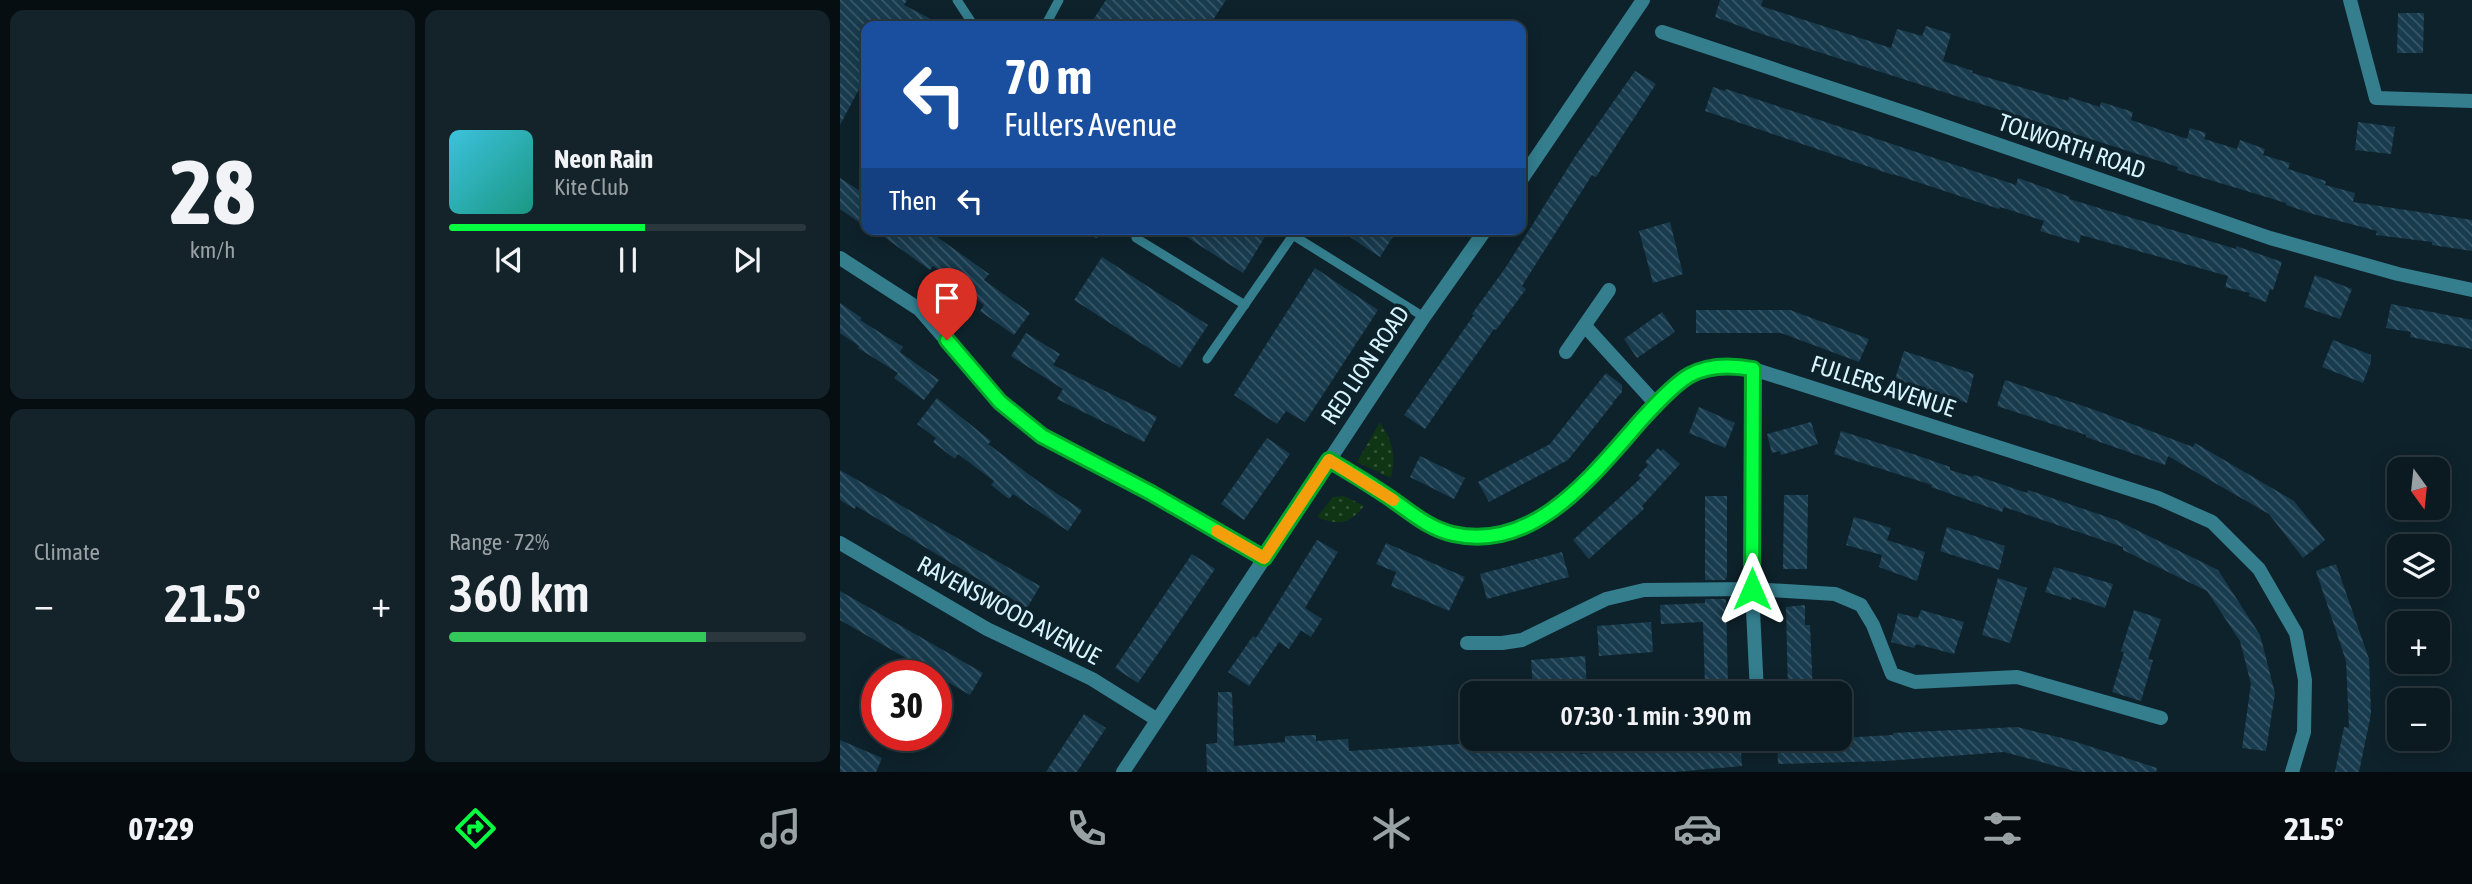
<!DOCTYPE html>
<meta charset="utf-8">
<style>
:root{--surface:#0a1a20;--page:#132329;--text:#f1f3f6;--muted:#99a1a5;--line:#2a383e;--accent:#03ff40}
body{margin:0;font-family:"Asap Condensed",sans-serif;background:var(--page);color:var(--text);height:100vh;display:flex;flex-direction:column;font-size:26px;white-space:nowrap}
*{box-sizing:border-box;margin:0}
p{font-size:23px;color:var(--muted)}
.icon{flex:none;width:38px;height:38px;fill:none;stroke:currentColor;stroke-width:2;stroke-linecap:round;stroke-linejoin:round}
.map{position:relative;flex:1;overflow:hidden}
.side{display:flex;flex-direction:column;gap:10px;padding:10px;background:#060e12;width:840px}
.side>*{flex:none}
.top-card{position:absolute;left:21px;top:21px;width:665px;height:214px;border-radius:14px;box-shadow:0 4px 18px #0003,0 0 0 2px var(--line);background:#1a4fa0;color:#fff;overflow:hidden}
.needle{width:46px;rotate:165deg}
.buttons{position:absolute;left:1547px;top:457px;display:grid;gap:14px}
.buttons a{display:grid;place-items:center;width:63px;height:63px;border-radius:14px;background:var(--surface);box-shadow:0 4px 18px #0003,0 0 0 2px var(--line);font-size:35px}
.speed{position:absolute;left:21px;top:660px;display:flex;gap:14px;font-size:35px;font-weight:700;text-align:center}
.speed>*{display:grid;place-content:center;width:91px;height:91px;border-radius:50%;background:var(--surface);box-shadow:0 4px 18px #0003,0 0 0 2px var(--line);line-height:1}
.speed .limit{border:10px solid #d22;background:#fff;color:#111}
.pin{position:absolute;display:grid;place-items:center;width:60px;height:60px;color:#fff;margin:-72px -30px;border-radius:50% 50% 50% 0;rotate:-45deg;box-shadow:0 0 7px #0007}
.pin .icon{rotate:45deg}
.me{position:absolute;width:77px;margin:-38px;rotate:0deg;stroke-linejoin:round;filter:drop-shadow(0 0 5px #0008)}
.turn{display:flex;align-items:center;gap:24px;height:147px;padding:0 28px;font-size:32px}
.turn .icon{width:91px;height:91px;stroke-width:2.5}
.turn b{display:block;font-size:49px;line-height:60px}
.then{display:flex;align-items:center;height:66px;padding:0 28px;background:#0003;gap:14px;font-size:26px}
.big{font-size:52px;font-weight:600;line-height:1.1}
.side .widget{flex:1;display:flex;flex-direction:column;justify-content:center;gap:10px;min-width:0;padding:0 24px;border-radius:14px;background:var(--page)}
.side .dial{align-items:center;gap:0}
.dial b{font-size:91px;line-height:1}
.song{display:flex;align-items:center;gap:21px}
.cover{width:84px;height:84px;border-radius:10px;background:linear-gradient(135deg,hsl(190 70% 55%),hsl(170 70% 35%))}
.played{height:7px;border-radius:4px;background:linear-gradient(90deg,var(--accent) 55%,var(--line) 55%)}
.keys{display:flex;justify-content:space-around;direction:ltr}
.heat{display:flex;justify-content:space-between;align-items:center;font-size:38px;direction:ltr}
.charge{height:10px;border-radius:5px;background:linear-gradient(90deg,#34c759 72%,var(--line) 0)}
.side .tiles{flex:1;display:grid;gap:10px;grid-template-columns:repeat(2,1fr)}
.trip{position:absolute;left:620px;top:681px;width:392px;height:70px;border-radius:14px;background:var(--surface);box-shadow:0 4px 18px #0003,0 0 0 2px var(--line);font-weight:600;line-height:70px;text-align:center}
.tabs{display:flex;height:112px;justify-content:space-around;align-items:center;background:#040a0d;color:var(--muted)}
.tabs .icon{width:49px;height:49px}
.tabs .current{color:var(--accent)}
.tabs b{font-size:32px;color:var(--text)}
main{display:flex;flex:1;min-height:0}
.map>svg:first-child{display:block}
.grass{fill:url(#grass-dots)}
.building{fill:url(#building-back-hatch)}
.lines{fill:none;stroke-linecap:round;stroke-linejoin:round}
.service{stroke:#347e8e;stroke-width:9}
.minor{stroke:#347e8e;stroke-width:14}
.tertiary{stroke:#347e8e;stroke-width:14}
.route-casing{stroke:#02a62a;stroke-width:18}
.route{stroke:#03ff40;stroke-width:12}
.slow{stroke:#f59e0b;stroke-width:12}
.labels{text-anchor:middle;dominant-baseline:central;stroke-width:7;stroke-linejoin:round;paint-order:stroke}
.street-label{font-size:24px;fill:#d7f5ff;stroke:#0e222b}
</style>
<main>
<section class="side">
<div class="tiles">
<div class="widget dial"><b>28</b><p>km/h</p></div>
<div class="widget">
<div class="song"><i class="cover"></i><div><b>Neon Rain</b><p>Kite Club</p></div></div>
<div class="played"></div>
<div class="keys"><svg class="icon" aria-label="previous" viewBox="0 0 24 24"><path d="M18 5L8 12l10 7zM5 5v14"/></svg><svg class="icon" aria-label="pause" viewBox="0 0 24 24"><path d="M8 5v14M16 5v14"/></svg><svg class="icon" aria-label="next" viewBox="0 0 24 24"><path d="M6 5l10 7-10 7zM19 5v14"/></svg></div>
</div>
<div class="widget"><p>Climate</p>
<div class="heat"><a>−</a><b class="big">21.5°</b><a>+</a></div>
</div>
<div class="widget"><p>Range · 72%</p><b class="big">360 km</b><div class="charge"></div></div>
</div>
</section>
<div class="map">
<svg width="1632" height="772" viewBox="0 0 1632 772">
<defs>
<pattern id="grass-dots" width="8" height="8" patternUnits="userSpaceOnUse" patternTransform="scale(1.75)"><rect width="8" height="8" fill="#103514"/><path d="M2 2h.1M6 6h.1" fill="none" stroke="#325337" stroke-width="1.8" stroke-linecap="round"/></pattern>
<pattern id="building-back-hatch" width="6" height="6" patternUnits="userSpaceOnUse" patternTransform="scale(1.75)"><rect width="6" height="6" fill="#183b4e"/><path d="M-1 5l2 2M0 0l6 6M5-1l2 2" fill="none" stroke="#395869"/></pattern>
</defs>
<rect width="100%" height="100%" fill="#0e222b"/>
<g class="grass">
<path d="M540 422C553 444 556 453 551 478L517 462Z"/>
<path d="M504 496 524 506C509 524 500 526 477 517L493 497Z"/>
</g>
<g class="building">
<path d="M0 0H67L64 5 104 26H26V76L0 125Z"/>
<path d="M266 0H386L369 26H249Z"/>
<path d="M880 0H923L921 6 1051 48 1057 29 1082 36 1086 26 1111 34 1103 61 1133 71 1132 73 1228 101 1229 97 1260 107 1261 102 1293 112 1291 120 1347 139 1350 128 1366 133 1364 139 1397 149 1400 140 1425 149 1423 155 1450 163 1448 169 1486 181 1485 185 1515 193 1513 202 1632 220V251L1592 245V242L1536 235 1537 231 1473 214 1446 205V203L1337 170 1338 167 916 32 875 17Z"/>
<path d="M1558 13H1584L1583 53H1557Z"/>
<path d="M795 71 816 84 756 177 752 175 682 286 686 289 656 330 654 329 585 429 564 415 634 315 632 314 666 267 736 155Z"/>
<path d="M873 87 885 91 886 89 1176 185 1178 178 1230 197 1229 199 1396 249V246L1442 262 1433 290 1430 289 1426 302 1409 296 1410 293 1385 287 1388 276 1241 235 1239 243 1200 231 1204 221 1160 207 1159 209 1053 174V175L865 111Z"/>
<path d="M1518 122 1555 127 1551 154 1515 150Z"/>
<path d="M0 178 26 195V227L0 209Z"/>
<path d="M830 222 843 274 813 283 799 231Z"/>
<path d="M33 229H86L149 274 144 280 190 313 174 335 140 311 144 305 93 266 90 270Z"/>
<path d="M334 229H417L426 235 403 273Z"/>
<path d="M498 229H558L540 257Z"/>
<path d="M262 257 368 325 340 368 234 300Z"/>
<path d="M475 268 538 310 465 422 446 411 437 424 394 395Z"/>
<path d="M1475 275 1512 289 1500 319 1464 307Z"/>
<path d="M0 303 22 318 20 320 63 347 60 352 99 380 84 400 54 378 58 373 18 348 19 346 0 333Z"/>
<path d="M1551 304 1632 320V349L1570 337 1571 332 1546 328Z"/>
<path d="M856 310H950L1029 339 1019 362 941 333H856Z"/>
<path d="M822 312 835 332 797 358 784 339Z"/>
<path d="M186 333 220 354 213 365 317 417 304 442 217 399 223 389 171 356Z"/>
<path d="M1493 340 1531 355V362L1523 383 1482 367Z"/>
<path d="M1064 351 1134 374 1127 403 1055 379Z"/>
<path d="M766 373 782 385V392L774 401H772L774 402 728 460 649 502 638 482 710 444Z"/>
<path d="M1165 380 1255 410 1353 447 1355 443 1454 501 1485 540 1463 558 1429 514 1328 456 1325 465 1246 437V435L1157 406Z"/>
<path d="M97 398 151 441 148 444 199 482 242 510 228 531 173 494 169 499 151 485 154 481 118 454 115 459 93 442 96 438 77 424Z"/>
<path d="M859 407 895 423 885 448 849 433Z"/>
<path d="M971 422 978 444 941 455 940 451 932 453 927 434Z"/>
<path d="M1001 431 1073 454 1110 467V470L1133 477 1134 475 1187 493 1188 490 1276 520 1378 570 1420 635 1435 693 1426 751 1402 748 1411 684 1400 641 1367 591 1283 550V547L1164 507 1162 512 1091 487 1092 485 994 454Z"/>
<path d="M427 438 450 454 404 520 381 504Z"/>
<path d="M818 448 821 451 823 449 840 464 802 506 804 509 749 559 733 540 801 478 798 476 808 465 805 462Z"/>
<path d="M580 456 625 478 614 499 570 477Z"/>
<path d="M0 470 200 586 187 608 16 506 15 509 0 500Z"/>
<path d="M944 495H968L967 569H943Z"/>
<path d="M865 496H887V577L885 580H865Z"/>
<path d="M1014 517 1051 528 1047 540 1085 552 1077 581 1039 567 1042 555 1006 545Z"/>
<path d="M1107 527 1165 546 1159 570 1100 551Z"/>
<path d="M477 540 498 552 465 608 482 619 471 637 461 630 449 649 439 642 409 686 388 672 413 636 416 638Z"/>
<path d="M546 543 625 577 609 611 551 586 556 572 536 564Z"/>
<path d="M722 552 729 577 647 599 640 574Z"/>
<path d="M352 554 375 569 298 683 275 668Z"/>
<path d="M1496 564 1529 659 1531 714 1519 772H1495L1504 727 1509 728 1506 661 1476 571Z"/>
<path d="M1214 567 1273 584 1265 608 1232 597 1231 600 1205 592Z"/>
<path d="M1158 578 1187 588 1170 643 1142 635Z"/>
<path d="M0 591 143 673 130 695 0 620Z"/>
<path d="M865 599H886L888 686 865 687 863 622 821 624 820 605 865 603Z"/>
<path d="M965 605V625H970L973 693H948L946 607Z"/>
<path d="M1081 610 1124 622 1114 654 1076 644 1074 648 1051 642 1058 613 1078 618Z"/>
<path d="M1294 610 1321 619 1308 659 1313 660 1301 701 1272 692 1284 652 1281 651Z"/>
<path d="M811 622 813 652 759 656 757 626Z"/>
<path d="M745 656 747 686 693 690 691 660Z"/>
<path d="M378 692H392L394 746 445 742V736L476 735V741L508 739 509 751 620 744 619 738H635L636 745 684 742 685 748 740 745V754L900 740 902 766 835 772H367L366 744 377 743Z"/>
<path d="M244 714 266 728 237 772H206Z"/>
<path d="M1177 727 1230 740 1317 768 1316 772H1238L1164 752 1046 761 938 764 937 738H999L1053 735V733Z"/>
<path d="M0 740 42 758 36 772H0Z"/>
</g>
<g class="lines">
<g class="service">
<path d="M117 0 134 26"/>
<path d="M205 26 219 0"/>
<path d="M251 229 256 233 258 229"/>
<path d="M443 229 584 317"/>
<path d="M296 238 405 305"/>
<path d="M367 359 453 235"/>
</g>
<g class="minor">
<path d="M1510 0 1536 98 1632 101"/>
<path d="M822 32 1075 116 1430 238 1558 274 1632 290"/>
<path d="M0 258 79 309 160 402 202 436 311 493 424 558"/>
<path d="M745 326 816 404"/>
<path d="M726 352 769 290"/>
<path d="M913 369 912 589 917 693"/>
<path d="M489 460C508 471 526 482 544 494 566 508 586 528 613 534 696 553 755 472 803 418 816 405 835 383 850 375 870 364 892 365 913 369L1318 498 1372 522 1419 569 1456 633 1465 680 1464 732 1452 772"/>
<path d="M0 543 147 629 252 679 316 719"/>
<path d="M627 643H662L682 640 766 599 804 590 912 589 995 594 1021 605 1033 625 1052 674 1075 682 1177 677 1321 718"/>
</g>
<g class="tertiary">
<path d="M681 180 803 0"/>
<path d="M283 772 584 317 646 229"/>
</g>
</g>
<g class="lines">
<g class="route-casing">
<path id="route" d="M107 340 160 402 202 436 311 493 424 558 489 460C508 471 526 482 544 494 566 508 586 528 613 534 696 553 755 472 803 418 815 405 835 383 850 375 870 364 892 365 913 369L912 589"/>
</g>
<use href="#route" class="route"/>
<path class="slow" d="M377 531 424 558 489 460 553 500"/>
</g>
<g class="labels">
<g class="street-label">
<text transform="translate(1232 146) rotate(19)">TOLWORTH ROAD</text>
<text transform="translate(525 365) rotate(-56)">RED LION ROAD</text>
<text transform="translate(1043 386) rotate(18)">FULLERS AVENUE</text>
<text transform="translate(169 610) rotate(28)">RAVENSWOOD AVENUE</text>
</g>
</g>
</svg>
<div class="buttons">
<a><svg class="needle" viewBox="-14 -14 28 28"><path d="M0-13l5 13h-10z" fill="#e53935"/><path d="M0 13l5-13h-10z" fill="#99a1a5"/></svg></a>
<a><svg class="icon" aria-label="layers" viewBox="0 0 24 24"><path d="M12 4l9 5-9 5-9-5zM3 14l9 5 9-5"/></svg></a>
<a>+</a>
<a>−</a>
</div>
<div class="speed"><div class="limit">30</div></div>
<div class="pin" style="left:107px;top:340px;background:#d93025"><svg class="icon" aria-label="arrive" viewBox="0 0 24 24"><path d="M6 21V4h12l-3 4 3 4H6"/></svg></div>
<svg class="me" style="left:912px;top:589px" viewBox="-20 -20 40 40"><path d="M0-17L14 15 0 8-14 15z" fill="#03ff40" stroke="#fff" stroke-width="4"/></svg>
<div class="trip">07:30 · 1 min · 390 m</div>
<div class="top-card">
<div class="turn"><svg class="icon" aria-label="left" viewBox="0 0 24 24"><path d="M17 20v-9H6M10 6l-5 5 5 5"/></svg><div><b>70 m</b>Fullers Avenue</div></div>
<div class="then">Then<svg class="icon" aria-label="left" viewBox="0 0 24 24"><path d="M17 20v-9H6M10 6l-5 5 5 5"/></svg></div>
</div>
</div>
</main>
<nav class="tabs">
<b>07:29</b>
<svg class="icon current" aria-label="directions" viewBox="0 0 24 24"><path d="M12 3l9 9-9 9-9-9zM9 14v-3h6M13 9l2 2-2 2"/></svg>
<svg class="icon" aria-label="music" viewBox="0 0 24 24"><path d="M9 18V5l10-2v13"/><circle cx="6" cy="18" r="3"/><circle cx="16" cy="16" r="3"/></svg>
<svg class="icon" aria-label="phone" viewBox="0 0 24 24"><path d="M5 4h4l2 5-3 2q2 4 5 5l2-3 5 2v4C11 20 4 13 5 4z"/></svg>
<svg class="icon" aria-label="climate" viewBox="0 0 24 24"><path d="M12 3v18M4 7l16 10M4 17L20 7"/></svg>
<svg class="icon" aria-label="car" viewBox="0 0 24 24"><path d="M5 17H2v-5l4-1 3-4h7l3 4 3 1v5h-3M9 17h6M6 11h13"/><circle cx="7" cy="17" r="2"/><circle cx="17" cy="17" r="2"/></svg>
<svg class="icon" aria-label="filters" viewBox="0 0 24 24"><path d="M4 7h16M4 17h16"/><circle cx="9" cy="7" r="2"/><circle cx="15" cy="17" r="2"/></svg>
<b>21.5°</b>
</nav>
